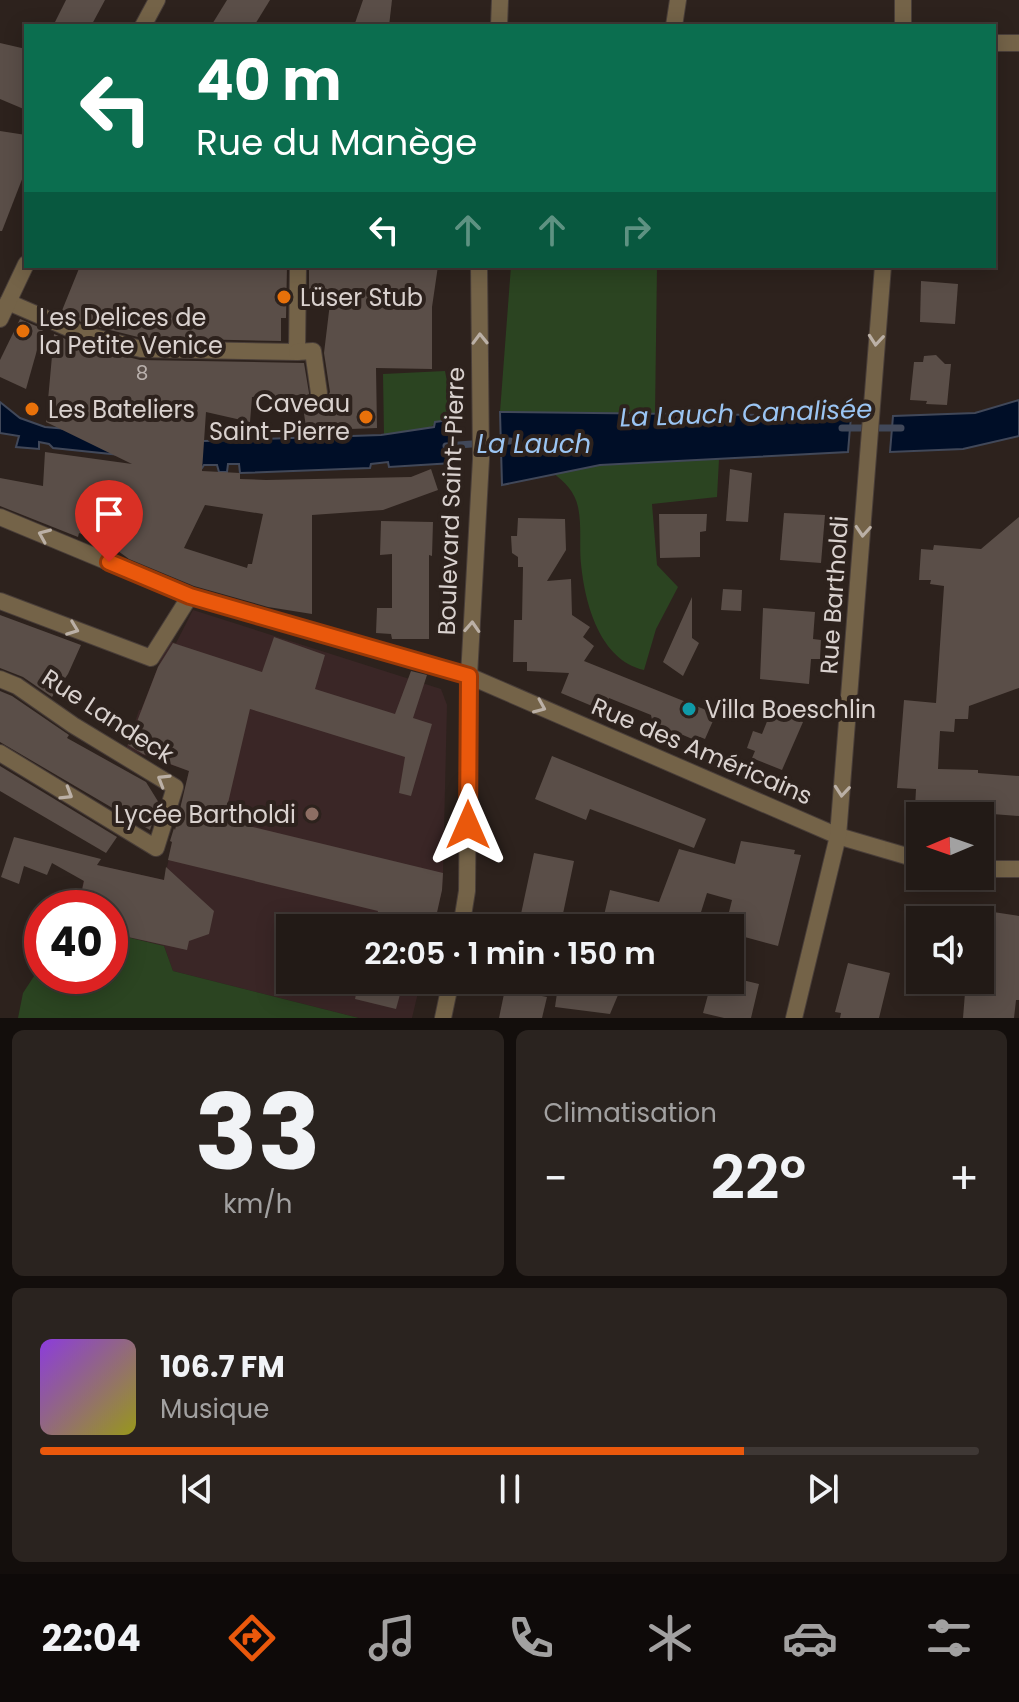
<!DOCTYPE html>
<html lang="fr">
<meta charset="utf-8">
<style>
:root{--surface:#221a16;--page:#2a231f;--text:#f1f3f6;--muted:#a2a1a1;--line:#3f3835;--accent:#ea580c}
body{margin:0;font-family:Poppins,sans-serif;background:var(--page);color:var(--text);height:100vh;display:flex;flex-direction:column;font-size:30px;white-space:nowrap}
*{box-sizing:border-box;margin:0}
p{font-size:26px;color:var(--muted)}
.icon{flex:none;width:44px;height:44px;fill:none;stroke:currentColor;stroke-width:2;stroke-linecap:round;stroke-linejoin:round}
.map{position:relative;height:1018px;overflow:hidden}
.panel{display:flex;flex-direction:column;gap:12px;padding:12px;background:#130e0c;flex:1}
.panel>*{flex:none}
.top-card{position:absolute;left:24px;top:24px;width:972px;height:244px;border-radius:0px;box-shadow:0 4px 20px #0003,0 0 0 2px var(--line);background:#0b6e4f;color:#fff;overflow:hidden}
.needle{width:52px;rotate:268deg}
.controls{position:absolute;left:906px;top:802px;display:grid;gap:16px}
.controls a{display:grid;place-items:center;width:88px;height:88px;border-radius:0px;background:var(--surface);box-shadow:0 4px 20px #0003,0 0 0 2px var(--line);font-size:40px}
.speed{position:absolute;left:24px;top:890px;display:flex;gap:16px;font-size:40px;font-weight:700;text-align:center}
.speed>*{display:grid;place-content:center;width:104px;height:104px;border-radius:50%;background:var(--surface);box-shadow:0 4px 20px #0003,0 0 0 2px var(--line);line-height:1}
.speed .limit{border:12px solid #d22;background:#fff;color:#111}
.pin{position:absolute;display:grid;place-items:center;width:68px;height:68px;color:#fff;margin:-82px -34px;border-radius:50% 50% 50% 0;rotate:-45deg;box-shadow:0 0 8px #0007}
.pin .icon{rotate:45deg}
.me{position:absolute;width:88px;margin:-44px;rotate:0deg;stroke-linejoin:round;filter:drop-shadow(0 0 6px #0008)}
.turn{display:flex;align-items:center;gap:28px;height:168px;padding:0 40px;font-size:36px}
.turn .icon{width:104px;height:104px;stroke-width:2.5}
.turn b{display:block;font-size:56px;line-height:68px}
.lanes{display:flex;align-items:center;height:76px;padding:0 40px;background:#0003;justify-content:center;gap:40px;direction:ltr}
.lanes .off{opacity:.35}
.big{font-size:60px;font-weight:600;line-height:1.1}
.panel .card{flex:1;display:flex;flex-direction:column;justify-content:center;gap:12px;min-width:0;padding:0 28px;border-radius:12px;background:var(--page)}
.panel .dial{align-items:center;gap:0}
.dial b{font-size:104px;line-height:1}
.song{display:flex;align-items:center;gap:24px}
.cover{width:96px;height:96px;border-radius:12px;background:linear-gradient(135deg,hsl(270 70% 55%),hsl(60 70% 35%))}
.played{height:8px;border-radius:4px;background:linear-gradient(90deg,var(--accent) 75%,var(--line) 75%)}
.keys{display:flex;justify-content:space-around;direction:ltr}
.heat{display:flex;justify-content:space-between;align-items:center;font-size:44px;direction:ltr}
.panel .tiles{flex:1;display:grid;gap:12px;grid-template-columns:1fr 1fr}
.card:last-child{grid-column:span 2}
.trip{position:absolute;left:276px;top:914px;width:468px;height:80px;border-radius:0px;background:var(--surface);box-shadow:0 4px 20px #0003,0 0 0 2px var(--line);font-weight:600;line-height:80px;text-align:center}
.menu{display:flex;height:128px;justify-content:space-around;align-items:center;background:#0e0a09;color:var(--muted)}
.menu .icon{width:56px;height:56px}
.menu .on{color:var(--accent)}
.menu b{font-size:36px;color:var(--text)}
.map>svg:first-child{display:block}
.education{fill:#3a2626}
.green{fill:#2b4421}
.water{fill:#000e27;stroke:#414859;stroke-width:2}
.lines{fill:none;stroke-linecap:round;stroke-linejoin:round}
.stream{stroke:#414859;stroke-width:7}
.building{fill:#5a4e48;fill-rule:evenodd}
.pedestrian-casing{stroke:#493e39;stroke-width:18}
.minor-casing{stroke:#493e39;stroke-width:18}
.tertiary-casing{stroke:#493e39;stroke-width:18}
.pedestrian{stroke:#746348;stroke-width:16}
.minor{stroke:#746348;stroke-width:16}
.tertiary{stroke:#746348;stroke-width:16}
.oneway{stroke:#bbb0a6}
.route-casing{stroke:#983908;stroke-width:20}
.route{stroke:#ea580c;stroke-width:14}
.food-dot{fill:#e8710a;stroke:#2d221d;stroke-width:3}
.culture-dot{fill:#0f9aa8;stroke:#2d221d;stroke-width:3}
.education-dot{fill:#8d6e63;stroke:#2d221d;stroke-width:3}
.labels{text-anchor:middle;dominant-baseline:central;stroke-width:8;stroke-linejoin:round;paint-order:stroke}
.number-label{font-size:20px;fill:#b9b0ac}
.poi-label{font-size:24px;fill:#d9d1ce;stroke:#2d221d;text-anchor:start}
.street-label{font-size:24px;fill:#d9d1ce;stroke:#2d221d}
.water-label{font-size:26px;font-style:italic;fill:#9bc5f3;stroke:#2d221d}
</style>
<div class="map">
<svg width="1019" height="1018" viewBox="0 0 1019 1018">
<rect width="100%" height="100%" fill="#2d221d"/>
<path class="education" d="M193 610 441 689 447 705 443 873 442 890 433 928H290V980H421L412 1018H359L173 971 164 946 110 933V908H78L87 863 164 880 189 771 126 749 139 710H141L168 641 176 643Z"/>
<g class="green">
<path d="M511 266H657L655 414 500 412Z"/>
<path d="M445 371 452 408C437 433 411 431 384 435L383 374Z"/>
<path d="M719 459 717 497 652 504 657 565 678 587 656 629 644 670C600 660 585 604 581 564 579 546 582 525 578 507 575 492 565 482 553 473L600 465Z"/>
<path d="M110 933 164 946 173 971 359 1018H18L23 993 42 964V976H110Z"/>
</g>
<g class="water">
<path d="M1019 400V436L963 449 890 452 893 416 975 413Z"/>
<path d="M0 402 20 418 45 427 204 441 381 435 434 427 435 422 442 421 446 417H454L453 463 389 467 388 462 371 464 370 468 240 473 239 464H228L227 472H219L217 465H204L202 468 169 469 140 457 53 448 49 444 39 442V449L16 447 19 436 0 433Z"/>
<path d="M500 412 851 416 848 452 600 465 502 485Z"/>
</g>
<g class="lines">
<g class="stream">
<path d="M842 428H901"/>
<path d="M446 446 510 441"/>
</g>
</g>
<g class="building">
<path d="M66 0H105L91 26H53Z"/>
<path d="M227 0H270L254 26H211Z"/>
<path d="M363 0H392L389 26H354Z"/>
<path d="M0 43 26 49V110L0 99Z"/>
<path d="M0 131 26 135V169L2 231H0Z"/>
<path d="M80 266H287L286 318H281V341L142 338 86 324 61 313Z"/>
<path d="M309 266H438L432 307V369L376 368 377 428 350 429V437L308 439 301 395 252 397 250 422 206 412 202 471 240 473V479L266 480 411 477 431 469 438 490 383 510 312 515V614L268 607 194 586 129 559 118 551 119 547 79 533 78 537 0 506V478L43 486 45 452 132 464 46 422 54 334 79 345 140 360 304 363 310 399 316 403 325 402 330 392 324 353 330 303 309 301ZM205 505 263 514 252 564H248L247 568 184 548Z"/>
<path d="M921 281 958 284 955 324 920 322Z"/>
<path d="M20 319 43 329 26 389 0 377V360Z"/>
<path d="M936 355 945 364H951L947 405 926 404 927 401 910 400 914 362H923L924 356Z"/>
<path d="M730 469 752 473 748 522 726 521Z"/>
<path d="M784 513 825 515 821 563 780 560Z"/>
<path d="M659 514H707L706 531 700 532V557L660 558Z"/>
<path d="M1019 517V688L969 706 968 719H955L954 732 940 731 938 769 978 770V773L1019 776V816L915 808 916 789 897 788 904 700 936 703 944 586 930 584 931 580H919L921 549 933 550 934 545 981 549Z"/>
<path d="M518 518 565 519 566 550 547 581 571 579 572 615 590 627 583 637 594 646 584 661 716 714 705 739 700 737 697 741 683 735 682 737 653 724 651 715 609 698 604 711 561 693 569 673 527 671V662H513L514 620H522L523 567H518V557L512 553 511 536H517Z"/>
<path d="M381 521 433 522 432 556 429 555V639H392L391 634 376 633 377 608H392V554L380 555Z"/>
<path d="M723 589 742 590 741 611 721 610Z"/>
<path d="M692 597V638L699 643 683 676 663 662Z"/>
<path d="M763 608 815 612 813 639 821 640 820 659H811L809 684 760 679Z"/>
<path d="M0 615 81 645 68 674 52 697 23 677 0 668Z"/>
<path d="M274 637 325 655 315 689 395 714 411 671 427 675 413 718 432 724 411 796 399 793 405 757 250 709 224 820 443 873 442 890 434 926 419 923 417 928H373L378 911 168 860 172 842 170 841 174 828 175 830 189 771 143 754 128 745 158 667 173 643 262 672Z"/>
<path d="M0 691 12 696 69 735 67 738 146 782 159 803 150 830 0 742Z"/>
<path d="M772 709 803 722 782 770 752 758 755 751 747 748 753 731 762 734Z"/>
<path d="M552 756 706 819 694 848 590 809 586 820 535 799Z"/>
<path d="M0 766 117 837 106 853 0 791Z"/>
<path d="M14 837 101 859 97 865 164 880 166 867 214 911 209 934 189 941 187 950 110 933V908H78L84 881 52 863 47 875 24 866 19 884 1 877Z"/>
<path d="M741 841 795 850 794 854 801 855 778 946 730 933V928H725L732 900 707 893 696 928H601L610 890 659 902 679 849 735 864Z"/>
<path d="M534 853 574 861 560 928H518Z"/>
<path d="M980 910 1019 916V1000H1016L1014 1018H963L966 980H980Z"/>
<path d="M848 963 890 973 879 1018H840L841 1013 835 1012Z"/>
<path d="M730 977 759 984 751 1018H724L703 1013 712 980H730Z"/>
<path d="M359 980H404L396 1009 355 999Z"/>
<path d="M558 986 618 995 610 1014 555 1007Z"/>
<path d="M505 989 547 997 542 1018H499Z"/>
</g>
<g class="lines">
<g class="pedestrian-casing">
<g id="pedestrian">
<path d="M8 302 82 334 141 349 297 352 298 266"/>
<path d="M0 319 26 264"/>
<path d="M297 352 313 351 319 393"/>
</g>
</g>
<g class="minor-casing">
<g id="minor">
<path d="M903 0V26"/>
<path d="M143 26 157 0"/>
<path d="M674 26 678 0"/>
<path d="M994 43H1019"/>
<path d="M0 517 190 596 151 658 0 601"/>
<path d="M190 596 469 676 838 836 920 860"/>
<path d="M0 679 17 686 73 725 175 787 156 848 0 753"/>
<path d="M980 869H1019"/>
<path d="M794 1018 838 836 883 266"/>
</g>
</g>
<g class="tertiary-casing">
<g id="tertiary">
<path d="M499 26 500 0"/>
<path d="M461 928 467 891 469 676 481 459 479 266"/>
<path d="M443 1018 451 980"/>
</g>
</g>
<use href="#pedestrian" class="pedestrian"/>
<use href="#minor" class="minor"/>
<use href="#tertiary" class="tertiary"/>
</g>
<defs><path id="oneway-chevron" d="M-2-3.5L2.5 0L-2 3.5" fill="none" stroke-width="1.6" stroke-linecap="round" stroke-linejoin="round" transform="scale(2)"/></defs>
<g class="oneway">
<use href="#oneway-chevron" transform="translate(480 339) rotate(-91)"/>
<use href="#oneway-chevron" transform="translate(876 340) rotate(95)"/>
<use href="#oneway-chevron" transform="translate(863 531) rotate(94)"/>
<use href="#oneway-chevron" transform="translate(44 535) rotate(-157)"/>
<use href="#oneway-chevron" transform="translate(472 627) rotate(-87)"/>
<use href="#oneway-chevron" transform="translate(73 629) rotate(21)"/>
<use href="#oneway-chevron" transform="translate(540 707) rotate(23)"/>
<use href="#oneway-chevron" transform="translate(163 780) rotate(-149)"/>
<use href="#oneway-chevron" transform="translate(842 791) rotate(95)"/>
<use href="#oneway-chevron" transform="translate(67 794) rotate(31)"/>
</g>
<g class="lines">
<g class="route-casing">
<path id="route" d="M109 562 190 596 469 676 468 825"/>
</g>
<use href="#route" class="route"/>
</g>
<g class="food-dot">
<circle cx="284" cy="297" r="8"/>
<circle cx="23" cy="331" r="8"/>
<circle cx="32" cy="409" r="8"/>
<circle cx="366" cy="417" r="8"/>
</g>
<circle class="culture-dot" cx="689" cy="709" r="8"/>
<circle class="education-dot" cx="312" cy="814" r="8"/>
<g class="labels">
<g class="number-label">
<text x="142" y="373">8</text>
</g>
<g class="poi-label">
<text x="300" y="297">Lüser Stub</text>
<text x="39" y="317">Les Delices de<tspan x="39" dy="28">la Petite Venice</tspan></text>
<text x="350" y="403" text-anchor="end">Caveau<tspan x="350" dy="28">Saint-Pierre</tspan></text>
<text x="48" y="409">Les Bateliers</text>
<text x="705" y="709">Villa Boeschlin</text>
<text x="296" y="814" text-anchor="end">Lycée Bartholdi</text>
</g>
<g class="street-label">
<text transform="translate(451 501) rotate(-88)">Boulevard Saint-Pierre</text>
<text transform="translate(834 595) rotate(-86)">Rue Bartholdi</text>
<text transform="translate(108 716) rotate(33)">Rue Landeck</text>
<text transform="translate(702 751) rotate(23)">Rue des Américains</text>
</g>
<g class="water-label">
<text transform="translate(746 413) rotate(-2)">La Lauch Canalisée</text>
<text x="534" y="444">La Lauch</text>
</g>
</g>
</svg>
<div class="controls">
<a><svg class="needle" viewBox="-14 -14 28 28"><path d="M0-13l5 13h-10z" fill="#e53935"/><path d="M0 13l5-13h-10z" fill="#a2a1a1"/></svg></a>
<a><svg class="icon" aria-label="sound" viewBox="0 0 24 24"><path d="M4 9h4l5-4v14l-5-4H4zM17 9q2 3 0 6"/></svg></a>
</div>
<div class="speed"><div class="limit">40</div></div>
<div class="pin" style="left:109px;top:562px;background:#d93025"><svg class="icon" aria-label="arrive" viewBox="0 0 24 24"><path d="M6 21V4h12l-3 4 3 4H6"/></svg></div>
<svg class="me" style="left:468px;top:825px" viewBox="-20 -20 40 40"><path d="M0-17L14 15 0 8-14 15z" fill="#ea580c" stroke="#fff" stroke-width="4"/></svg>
<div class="trip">22:05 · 1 min · 150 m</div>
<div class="top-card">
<div class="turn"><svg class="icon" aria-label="left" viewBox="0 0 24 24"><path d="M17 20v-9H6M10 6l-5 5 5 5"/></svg><div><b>40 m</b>Rue du Manège</div></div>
<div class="lanes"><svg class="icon" aria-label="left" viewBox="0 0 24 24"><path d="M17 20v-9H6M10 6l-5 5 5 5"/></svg><svg class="icon off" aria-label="ahead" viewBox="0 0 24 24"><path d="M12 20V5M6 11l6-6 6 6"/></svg><svg class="icon off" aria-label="ahead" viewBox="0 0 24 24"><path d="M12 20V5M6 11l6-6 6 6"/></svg><svg class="icon off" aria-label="right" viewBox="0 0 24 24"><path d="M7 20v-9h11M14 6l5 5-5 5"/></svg></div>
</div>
</div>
<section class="panel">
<div class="tiles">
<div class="card dial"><b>33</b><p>km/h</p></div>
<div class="card"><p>Climatisation</p>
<div class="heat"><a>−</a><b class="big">22°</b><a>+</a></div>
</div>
<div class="card">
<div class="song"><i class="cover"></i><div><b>106.7 FM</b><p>Musique</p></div></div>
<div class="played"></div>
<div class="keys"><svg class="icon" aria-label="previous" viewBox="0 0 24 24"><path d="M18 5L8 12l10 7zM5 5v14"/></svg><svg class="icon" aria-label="pause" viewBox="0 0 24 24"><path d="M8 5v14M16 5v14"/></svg><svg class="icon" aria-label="next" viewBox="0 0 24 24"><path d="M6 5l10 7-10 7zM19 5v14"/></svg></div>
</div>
</div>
</section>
<nav class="menu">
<b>22:04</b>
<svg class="icon on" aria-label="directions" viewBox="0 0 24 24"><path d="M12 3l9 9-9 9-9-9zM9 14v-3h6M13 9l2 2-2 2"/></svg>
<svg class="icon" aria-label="music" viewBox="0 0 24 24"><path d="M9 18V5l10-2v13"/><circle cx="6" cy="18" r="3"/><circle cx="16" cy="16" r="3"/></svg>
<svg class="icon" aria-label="phone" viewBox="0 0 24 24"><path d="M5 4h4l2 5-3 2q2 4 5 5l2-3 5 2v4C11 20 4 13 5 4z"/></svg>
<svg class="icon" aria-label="climate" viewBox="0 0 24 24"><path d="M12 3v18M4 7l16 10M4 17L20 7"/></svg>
<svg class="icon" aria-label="car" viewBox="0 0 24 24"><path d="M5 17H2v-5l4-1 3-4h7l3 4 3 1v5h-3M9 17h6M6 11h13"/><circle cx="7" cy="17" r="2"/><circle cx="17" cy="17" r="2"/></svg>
<svg class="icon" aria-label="filters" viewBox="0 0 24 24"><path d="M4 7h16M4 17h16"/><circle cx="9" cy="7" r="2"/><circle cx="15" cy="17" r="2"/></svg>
</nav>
